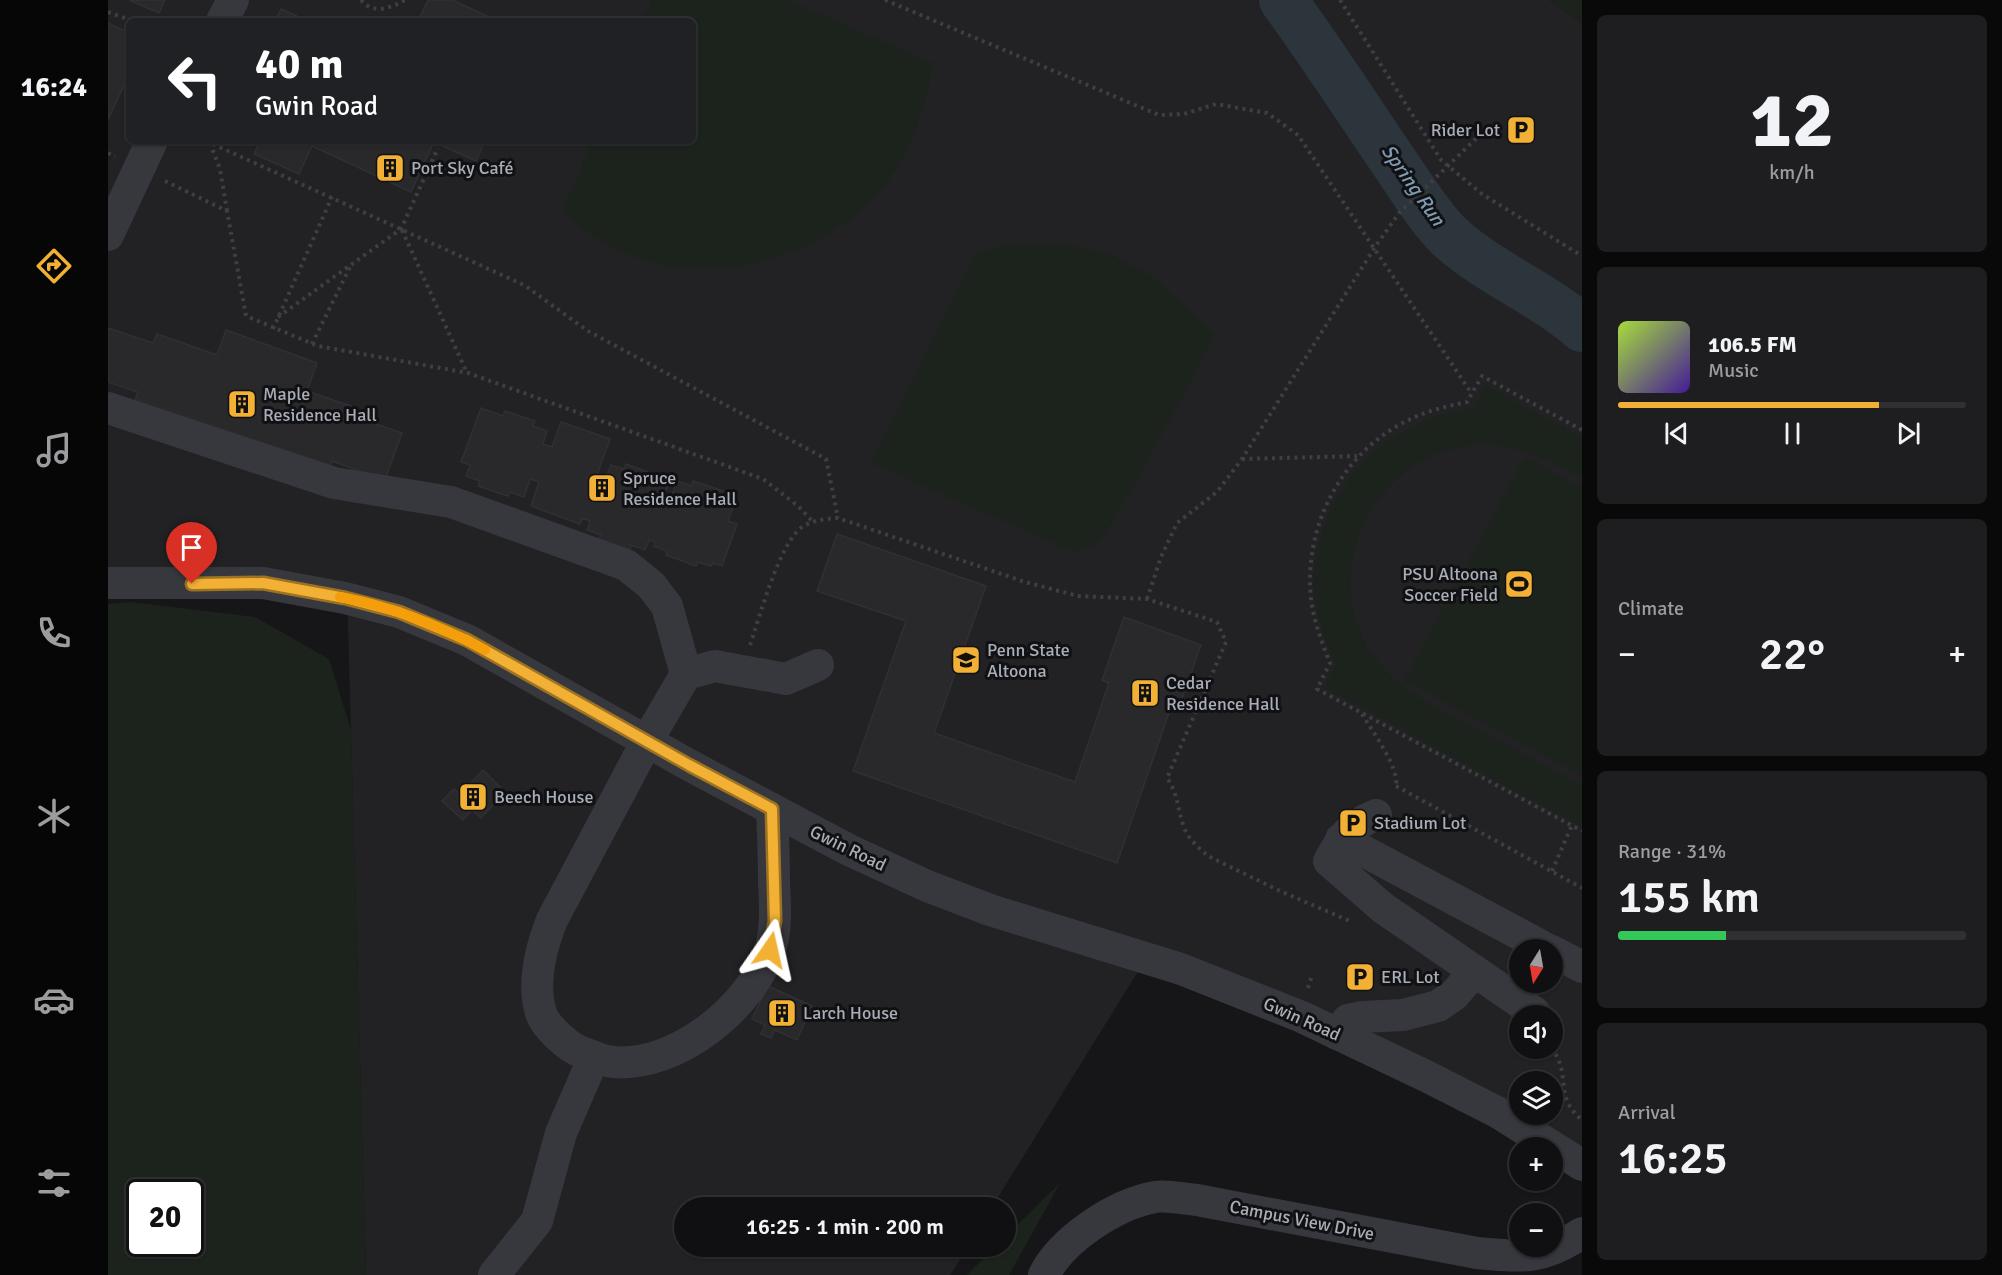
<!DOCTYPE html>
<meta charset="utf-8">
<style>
:root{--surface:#101012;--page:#1e1e20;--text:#f1f3f6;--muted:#9c9d9f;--line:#303032;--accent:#f2b134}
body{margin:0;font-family:Signika,sans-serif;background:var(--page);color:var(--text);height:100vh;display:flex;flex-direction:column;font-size:22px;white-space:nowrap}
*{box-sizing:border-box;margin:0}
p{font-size:20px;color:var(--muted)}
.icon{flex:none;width:33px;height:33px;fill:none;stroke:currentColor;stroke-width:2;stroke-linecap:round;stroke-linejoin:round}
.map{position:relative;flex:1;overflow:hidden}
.sheet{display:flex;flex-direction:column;gap:15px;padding:15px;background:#09090a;width:420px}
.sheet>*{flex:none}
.hud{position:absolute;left:18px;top:18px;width:570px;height:126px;border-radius:9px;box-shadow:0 2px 4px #0004,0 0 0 2px var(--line);background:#202124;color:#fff;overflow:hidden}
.needle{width:39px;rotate:191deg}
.fabs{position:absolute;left:1401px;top:939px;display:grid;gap:12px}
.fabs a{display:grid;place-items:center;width:54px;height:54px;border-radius:50%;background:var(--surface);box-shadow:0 2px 4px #0004,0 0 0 2px var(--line);font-size:30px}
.speed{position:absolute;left:18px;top:1179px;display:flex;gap:12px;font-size:30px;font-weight:700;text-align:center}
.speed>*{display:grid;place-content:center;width:78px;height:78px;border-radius:50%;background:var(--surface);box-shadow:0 2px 4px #0004,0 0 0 2px var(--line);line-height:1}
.speed .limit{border:3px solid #111;border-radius:9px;background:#fff;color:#111}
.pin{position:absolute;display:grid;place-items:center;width:51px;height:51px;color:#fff;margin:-62px -26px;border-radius:50% 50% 50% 0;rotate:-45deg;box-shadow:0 0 6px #0007}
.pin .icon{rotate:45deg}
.me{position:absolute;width:66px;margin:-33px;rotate:11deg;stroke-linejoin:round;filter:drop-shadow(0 0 4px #0008)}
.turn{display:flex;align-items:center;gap:21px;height:126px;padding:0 30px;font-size:27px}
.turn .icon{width:78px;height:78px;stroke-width:2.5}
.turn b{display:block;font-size:42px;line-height:51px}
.big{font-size:45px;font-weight:600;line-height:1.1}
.sheet .card{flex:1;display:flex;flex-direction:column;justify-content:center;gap:9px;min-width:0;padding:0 21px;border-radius:9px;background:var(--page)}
.sheet .dial{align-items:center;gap:0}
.dial b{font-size:78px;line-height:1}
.song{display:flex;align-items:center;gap:18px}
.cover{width:72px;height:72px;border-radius:9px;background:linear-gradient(135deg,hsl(80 70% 55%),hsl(260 70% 35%))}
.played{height:6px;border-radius:3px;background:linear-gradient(90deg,var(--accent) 75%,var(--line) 75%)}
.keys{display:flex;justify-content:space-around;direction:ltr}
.heat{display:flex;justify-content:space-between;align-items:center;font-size:33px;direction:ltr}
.charge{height:9px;border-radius:4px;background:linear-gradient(90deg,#34c759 31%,var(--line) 0)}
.trip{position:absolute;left:566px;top:1197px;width:342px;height:60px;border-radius:30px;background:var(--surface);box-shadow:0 2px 4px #0004,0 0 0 2px var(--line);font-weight:600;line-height:60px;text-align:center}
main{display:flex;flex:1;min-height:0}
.dock{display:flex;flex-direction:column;width:108px;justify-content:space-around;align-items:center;background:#060607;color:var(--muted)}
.dock .icon{width:42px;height:42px}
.dock .on{color:var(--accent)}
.dock b{font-size:27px;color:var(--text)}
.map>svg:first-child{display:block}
.built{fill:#222225;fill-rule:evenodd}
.green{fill:#1c231d;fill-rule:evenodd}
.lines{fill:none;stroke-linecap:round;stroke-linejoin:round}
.river{stroke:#2c353c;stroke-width:48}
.building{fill:#29292c;stroke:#303034;stroke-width:1.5}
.path{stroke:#3d3f44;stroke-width:4;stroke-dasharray:3 4.5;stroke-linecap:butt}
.minor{stroke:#37383d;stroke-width:32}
.route-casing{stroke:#9d7322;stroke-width:15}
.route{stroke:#f2b134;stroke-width:10}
.slow{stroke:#f59e0b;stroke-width:10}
.labels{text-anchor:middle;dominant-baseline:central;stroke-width:6;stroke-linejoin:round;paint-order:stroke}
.poi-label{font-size:18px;fill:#a8adb8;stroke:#111113;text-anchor:start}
.street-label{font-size:18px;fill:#a8adb8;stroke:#111113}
.water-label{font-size:20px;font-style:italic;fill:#7f9bb3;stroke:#111113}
</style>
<main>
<nav class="dock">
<b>16:24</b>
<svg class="icon on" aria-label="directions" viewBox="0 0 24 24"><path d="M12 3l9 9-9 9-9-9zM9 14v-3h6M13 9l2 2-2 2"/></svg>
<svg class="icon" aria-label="music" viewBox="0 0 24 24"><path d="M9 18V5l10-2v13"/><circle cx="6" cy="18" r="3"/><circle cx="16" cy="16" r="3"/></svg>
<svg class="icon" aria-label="phone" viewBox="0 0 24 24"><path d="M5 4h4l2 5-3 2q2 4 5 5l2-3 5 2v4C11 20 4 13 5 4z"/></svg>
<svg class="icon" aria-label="climate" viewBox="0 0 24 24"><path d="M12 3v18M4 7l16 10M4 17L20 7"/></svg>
<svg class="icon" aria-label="car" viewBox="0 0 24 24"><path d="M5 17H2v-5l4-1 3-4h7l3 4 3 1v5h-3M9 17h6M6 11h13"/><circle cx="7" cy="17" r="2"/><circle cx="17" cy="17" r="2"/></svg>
<svg class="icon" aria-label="filters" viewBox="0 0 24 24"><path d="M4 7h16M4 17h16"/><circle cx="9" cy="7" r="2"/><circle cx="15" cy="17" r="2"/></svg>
</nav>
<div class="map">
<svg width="1474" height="1275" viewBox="0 0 1474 1275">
<rect width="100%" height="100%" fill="#161618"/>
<path class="built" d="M0 0H1441L1474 23V1155L1044 949 884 1207 576 1208V1246L860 1247 842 1275H258L239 589 0 578ZM21 21H585V141H21ZM1412 950H1444V982H1412ZM1412 1016H1444V1048H1412ZM1412 1082H1444V1114H1412Z"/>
<g class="green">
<path d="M544 0H680L825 63C818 103 807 144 783 177 737 240 656 273 580 269 554 267 525 257 502 246 485 238 469 223 454 212L484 141H585V21H535Z"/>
<path d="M1441 0H1474V23Z"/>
<path d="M905 243H952L999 253 1042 275 1108 334 1029 481 991 543 966 552 763 463 867 254Z"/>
<path d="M1379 386 1474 437V478C1444 462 1415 447 1381 445 1273 441 1204 569 1266 657 1291 692 1333 709 1370 729 1404 748 1439 766 1474 785V827L1216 687 1228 665C1217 638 1205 611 1206 581 1208 514 1245 455 1305 426 1312 423 1319 419 1326 416 1339 413 1353 411 1366 408Z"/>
<path d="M1417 457 1474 488V776L1296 680Z"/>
<path d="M22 602 147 617 221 659 243 730 258 1275H0V604ZM82 1192V1244H32V1192Z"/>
<path d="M952 1183 901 1275H859L887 1247 897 1246V1237Z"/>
</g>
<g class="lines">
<path class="river" d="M1175 0C1214 53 1249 108 1286 162 1301 184 1324 221 1343 238 1383 274 1434 293 1474 328"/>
</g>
<g class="building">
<path d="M21 0H57L51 13Z"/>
<path d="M320 0H344L390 21H310Z"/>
<path d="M173 9 200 21H167Z"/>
<path d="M0 23 21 33V74L0 120Z"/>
<path d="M152 141H377L368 161 326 142 303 192 204 146 191 174 146 154Z"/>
<path d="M0 328 45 343 49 334 109 355 118 330 209 363 199 391 243 406 240 414 294 433 277 480 224 461 221 470 26 403 30 392 0 382Z"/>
<path d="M373 408 395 416 397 411 427 421 425 426 439 431 435 444 444 447 453 422 502 439 489 475 498 478 503 465 516 469 518 464 548 475 546 480 560 485 555 500 561 503 569 481 583 486 585 481 615 491 613 496 627 501 620 521 629 524 614 566 605 563 603 566 590 562 588 566 558 555 559 551 546 546 547 542 541 540 537 550 523 545 522 550 491 539 493 535 479 530 482 521 474 518 472 524 423 506 431 482 422 479 416 497 402 492 400 496 370 486 372 481 358 476 362 465 353 462Z"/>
<path d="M729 534 878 586 826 733 967 782 1001 683 994 680 1016 617 1093 645 1071 707 1064 704 1009 863 745 771 798 621 709 591Z"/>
<path d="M375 770 397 792 373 818 364 810 355 820 334 801 346 789 352 794Z"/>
<path d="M660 986 704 1006 689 1040 667 1030 663 1038 653 1034 657 1025 644 1019Z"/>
</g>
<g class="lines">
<g class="path">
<path d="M253 0C266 15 282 8 297 0"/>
<path d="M777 0 1051 115 1076 114 1108 104 1159 113 1190 135 1364 394"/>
<path d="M1232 0 1333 160 1374 194 1474 256"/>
<path d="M0 12 25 21"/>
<path d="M98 141 416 285 480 331 718 459 730 518"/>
<path d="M102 143 112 169 119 211"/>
<path d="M0 153 7 157"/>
<path d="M57 181 119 211 138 316 210 346 360 373 655 479 690 506 705 522"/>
<path d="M294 230 359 373"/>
<path d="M170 317 293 229 330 148"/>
<path d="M165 329 224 197"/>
<path d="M204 344 243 265"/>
<path d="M1474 430 1374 376 1359 402C1333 407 1308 414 1286 428 1233 460 1201 521 1202 583 1202 611 1212 638 1222 663L1209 689 1474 831"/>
<path d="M1134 459 1249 456"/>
<path d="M1039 599 1053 557 1069 523 1109 492 1134 459 1267 247 1291 213 1377 130"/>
<path d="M642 645C652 616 671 544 694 527 706 520 716 519 730 518L917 582 970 596 1039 599 1109 622 1118 642 1059 778C1071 796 1069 809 1076 827 1080 839 1091 848 1100 856L1172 891 1244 922"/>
<path d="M1254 714C1264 731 1292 768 1288 787"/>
<path d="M1288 786 1474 888"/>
<path d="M1444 871 1464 825"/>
<path d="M1200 988 1204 975"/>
<path d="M1443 1048C1465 1074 1444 1095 1474 1120"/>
</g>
<g class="minor">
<path d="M114 21 125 0"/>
<path d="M0 235 44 141"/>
<path d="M0 408 226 483 343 502 518 565 543 585 559 606 578 674"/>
<path d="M0 583H155L237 598 291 612 359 640 581 765 741 850 819 886 882 910 1073 969 1194 1017 1318 1076 1389 1112 1474 1165"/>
<path d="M664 809C665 833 666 858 666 882 667 905 669 928 662 950 643 1007 568 1068 505 1062 494 1061 482 1055 471 1051 459 1046 437 1026 433 1013 424 984 433 948 444 920L539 741 578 674 607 666 678 679 710 665"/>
<path d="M1268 815C1241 826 1235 836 1221 861L1275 908 1426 1012"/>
<path d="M1233 839 1441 950"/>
<path d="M1444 951 1474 967"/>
<path d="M1229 1034 1240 1020 1254 1017 1295 1015 1330 1006 1346 995 1367 971"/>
<path d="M386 1275 429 1221 453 1133 486 1057"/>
<path d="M936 1275C954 1239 1008 1204 1047 1197 1060 1195 1076 1199 1089 1200L1369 1253C1415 1257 1435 1260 1474 1233"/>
</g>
</g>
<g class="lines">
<g class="route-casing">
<path id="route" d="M84 584 155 583 237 598 291 612 359 640 581 765 664 809 667 921 662 950"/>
</g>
<use href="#route" class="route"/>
<path class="slow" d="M232 597C282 606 332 626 377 650"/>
</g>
<defs>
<g id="parking-square" transform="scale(1.5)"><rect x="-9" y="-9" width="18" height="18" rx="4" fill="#f2b134" stroke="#111113"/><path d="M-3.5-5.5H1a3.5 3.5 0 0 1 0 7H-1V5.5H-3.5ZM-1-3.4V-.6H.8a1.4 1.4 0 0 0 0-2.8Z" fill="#111"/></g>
<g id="building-square" transform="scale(1.5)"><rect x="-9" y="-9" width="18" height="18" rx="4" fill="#f2b134" stroke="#111113"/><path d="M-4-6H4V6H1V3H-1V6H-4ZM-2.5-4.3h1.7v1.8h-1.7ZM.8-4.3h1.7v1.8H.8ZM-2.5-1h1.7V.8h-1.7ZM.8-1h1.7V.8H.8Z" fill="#111"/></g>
<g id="stadium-square" transform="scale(1.5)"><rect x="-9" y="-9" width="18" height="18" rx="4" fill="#f2b134" stroke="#111113"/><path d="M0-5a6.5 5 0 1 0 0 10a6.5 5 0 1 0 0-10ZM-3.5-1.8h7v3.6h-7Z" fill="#111"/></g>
<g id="university-square" transform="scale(1.5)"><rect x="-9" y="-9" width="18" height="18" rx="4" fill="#f2b134" stroke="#111113"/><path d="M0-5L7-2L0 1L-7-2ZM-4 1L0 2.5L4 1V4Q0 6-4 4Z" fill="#111"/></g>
</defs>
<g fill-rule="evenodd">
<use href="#parking-square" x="1413" y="130"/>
<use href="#building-square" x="282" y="168"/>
<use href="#building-square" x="134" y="404"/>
<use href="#building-square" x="494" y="488"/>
<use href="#stadium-square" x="1411" y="584"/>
<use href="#university-square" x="858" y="660"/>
<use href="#building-square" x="1037" y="693"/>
<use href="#building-square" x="365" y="797"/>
<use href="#parking-square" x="1245" y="823"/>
<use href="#parking-square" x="1252" y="977"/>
<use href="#building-square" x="674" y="1013"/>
</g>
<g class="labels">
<g class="poi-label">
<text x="1392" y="130" text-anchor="end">Rider Lot</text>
<text x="303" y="168">Port Sky Café</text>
<text x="155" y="394">Maple<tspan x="155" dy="21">Residence Hall</tspan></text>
<text x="515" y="478">Spruce<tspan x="515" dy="21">Residence Hall</tspan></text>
<text x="1390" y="574" text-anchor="end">PSU Altoona<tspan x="1390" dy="21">Soccer Field</tspan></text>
<text x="879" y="650">Penn State<tspan x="879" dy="21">Altoona</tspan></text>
<text x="1058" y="683">Cedar<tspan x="1058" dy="21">Residence Hall</tspan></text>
<text x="386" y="797">Beech House</text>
<text x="1266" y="823">Stadium Lot</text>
<text x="1273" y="977">ERL Lot</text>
<text x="695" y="1013">Larch House</text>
</g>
<g class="street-label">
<text transform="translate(740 848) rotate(26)">Gwin Road</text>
<text transform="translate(1194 1019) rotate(24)">Gwin Road</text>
<text transform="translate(1194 1220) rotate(11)">Campus View Drive</text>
</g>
<g class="water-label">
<text transform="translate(1305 185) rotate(55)">Spring Run</text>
</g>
</g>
</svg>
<div class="fabs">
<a><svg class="needle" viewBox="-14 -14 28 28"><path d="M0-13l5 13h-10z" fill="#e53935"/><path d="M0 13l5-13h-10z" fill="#9c9d9f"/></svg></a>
<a><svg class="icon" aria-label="sound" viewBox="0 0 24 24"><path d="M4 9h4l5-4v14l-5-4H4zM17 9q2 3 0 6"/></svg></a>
<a><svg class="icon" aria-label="layers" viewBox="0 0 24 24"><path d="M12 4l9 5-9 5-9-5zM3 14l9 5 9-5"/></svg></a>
<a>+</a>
<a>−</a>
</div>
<div class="speed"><div class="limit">20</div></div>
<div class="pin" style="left:84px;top:584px;background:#d93025"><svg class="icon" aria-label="arrive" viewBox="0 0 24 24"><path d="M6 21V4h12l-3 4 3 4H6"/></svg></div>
<svg class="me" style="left:662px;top:950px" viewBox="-20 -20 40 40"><path d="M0-17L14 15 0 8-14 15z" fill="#f2b134" stroke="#fff" stroke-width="4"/></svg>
<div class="trip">16:25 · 1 min · 200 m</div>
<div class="hud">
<div class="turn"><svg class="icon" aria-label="left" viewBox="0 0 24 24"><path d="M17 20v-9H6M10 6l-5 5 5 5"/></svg><div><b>40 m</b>Gwin Road</div></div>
</div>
</div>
<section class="sheet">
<div class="card dial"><b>12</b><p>km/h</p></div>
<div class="card">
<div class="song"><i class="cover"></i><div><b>106.5 FM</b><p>Music</p></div></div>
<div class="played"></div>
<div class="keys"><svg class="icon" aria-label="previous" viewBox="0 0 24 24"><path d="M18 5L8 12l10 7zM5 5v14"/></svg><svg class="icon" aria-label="pause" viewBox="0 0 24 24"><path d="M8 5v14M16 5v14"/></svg><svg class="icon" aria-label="next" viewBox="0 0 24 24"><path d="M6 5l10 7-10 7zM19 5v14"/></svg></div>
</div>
<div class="card"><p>Climate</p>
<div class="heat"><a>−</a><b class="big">22°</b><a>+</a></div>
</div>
<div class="card"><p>Range · 31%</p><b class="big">155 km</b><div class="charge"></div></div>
<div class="card"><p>Arrival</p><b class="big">16:25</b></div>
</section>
</main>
